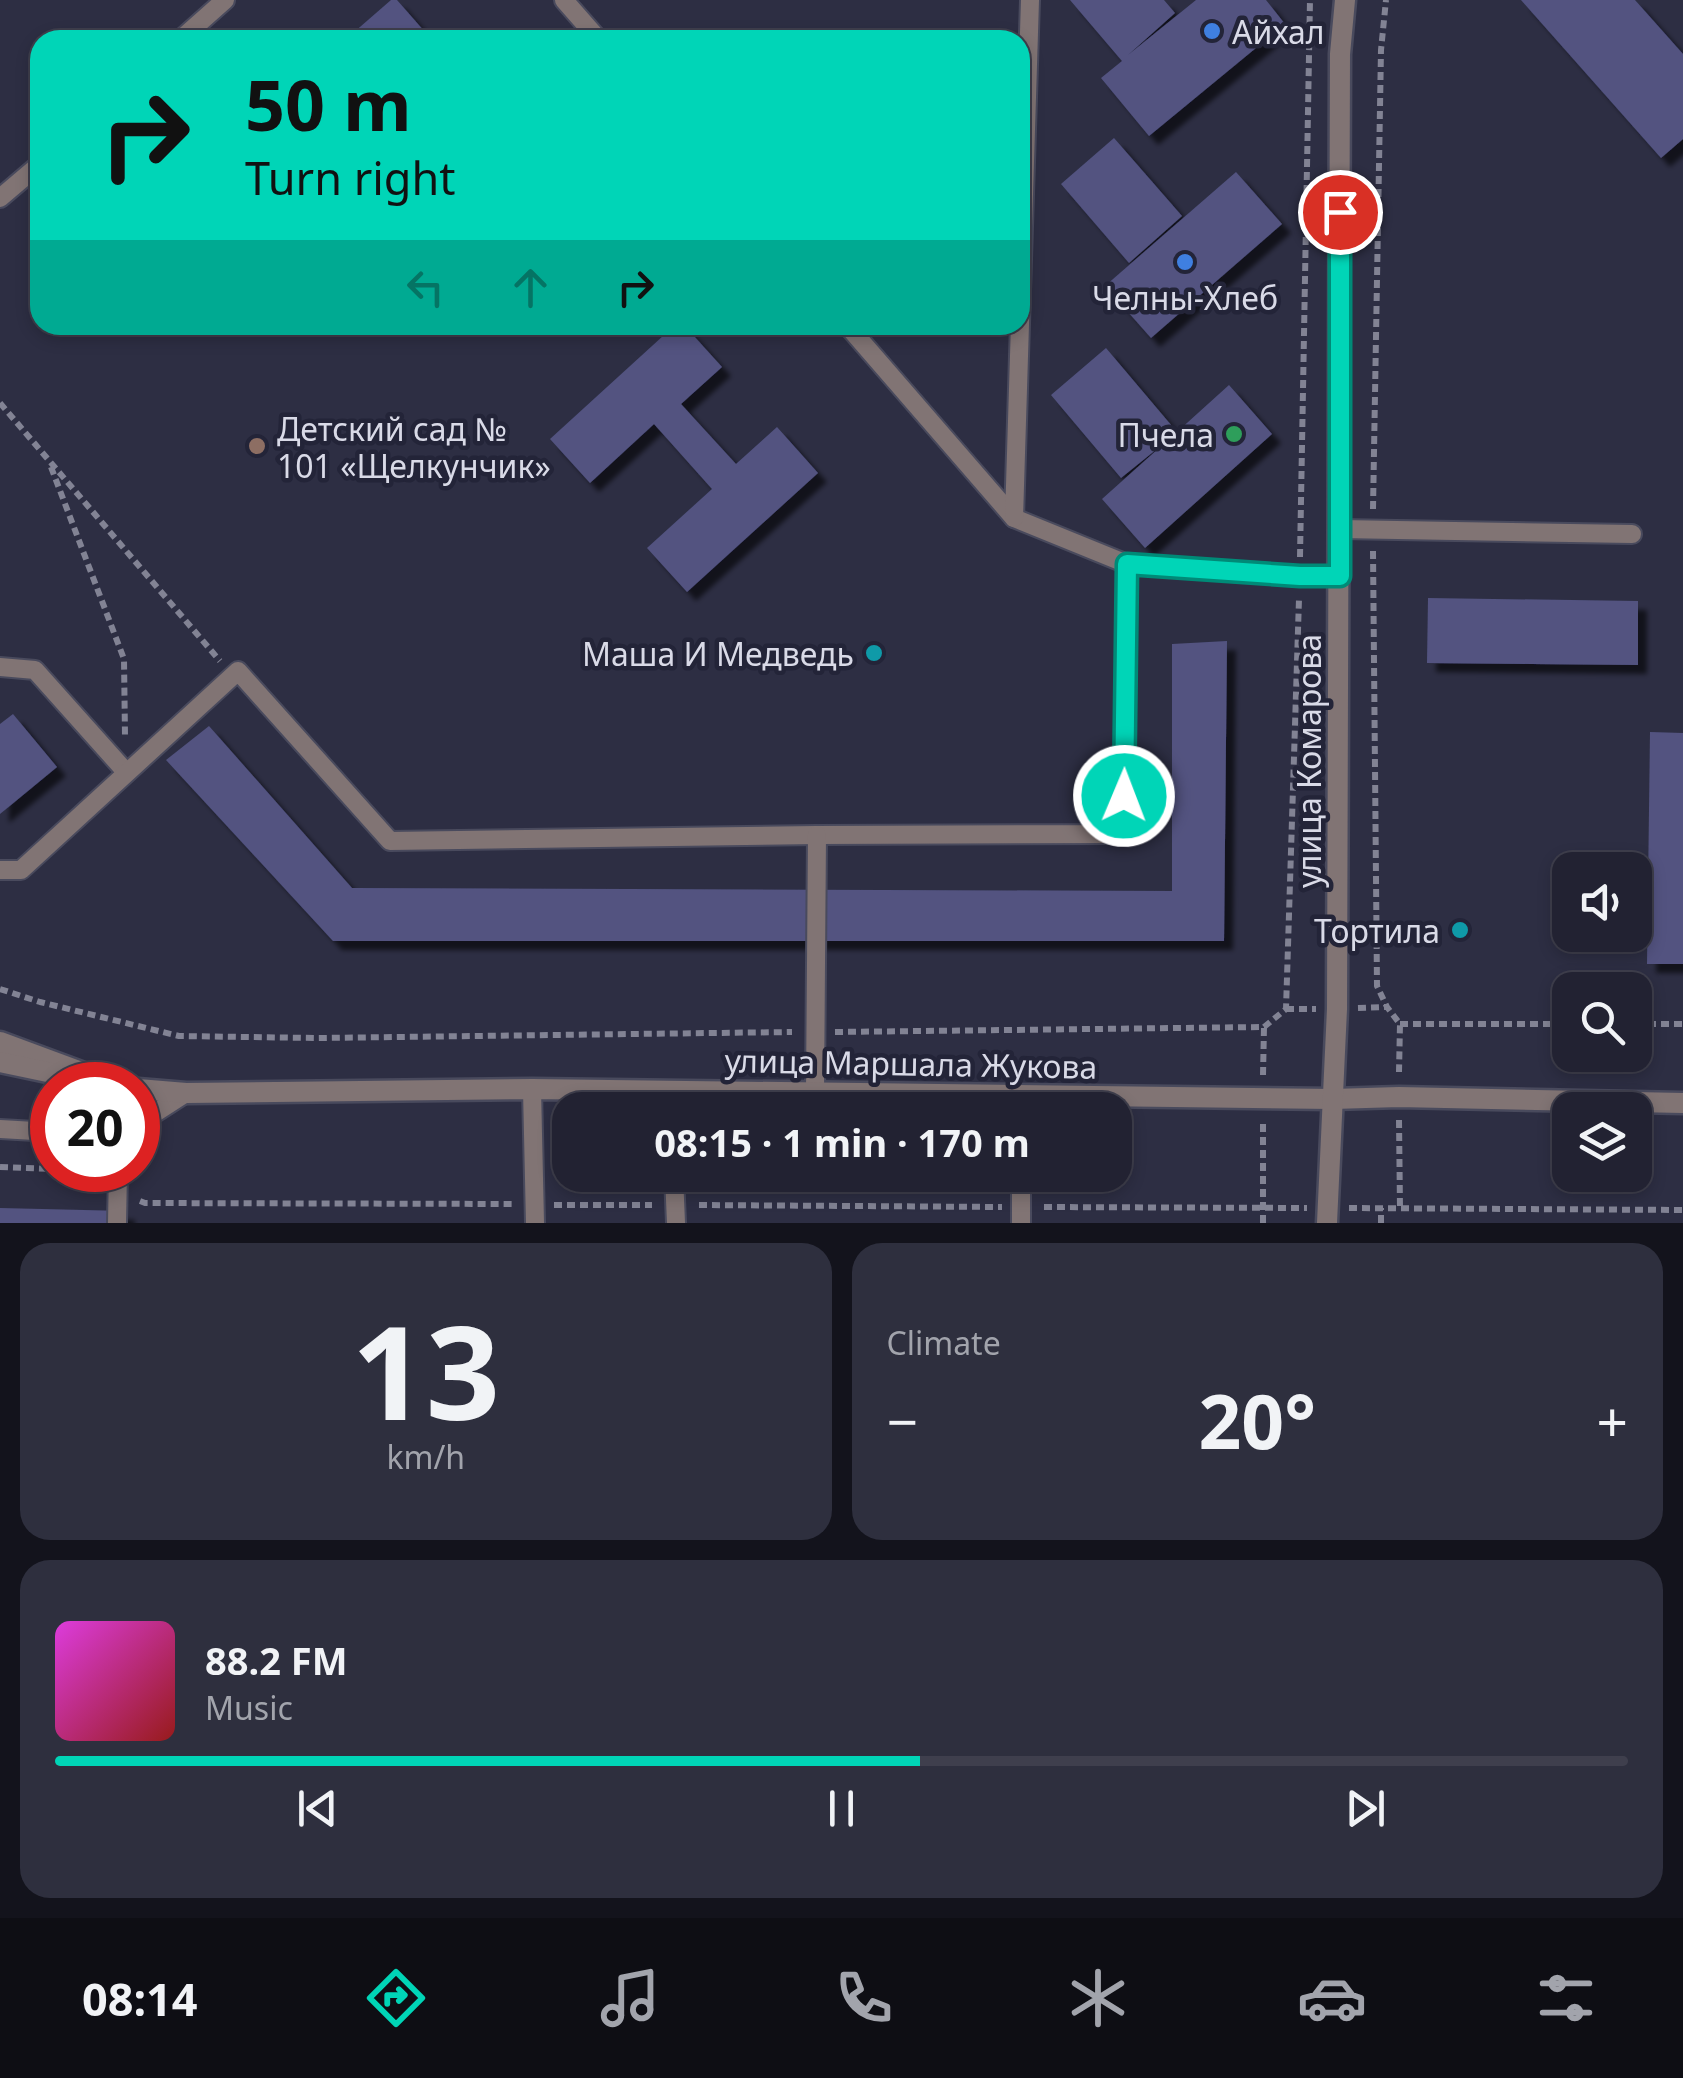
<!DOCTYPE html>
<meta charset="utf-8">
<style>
:root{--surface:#222232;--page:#2e2f3e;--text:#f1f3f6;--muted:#a2a4ac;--line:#3f3f4d;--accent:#00d5b7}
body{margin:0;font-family:"Noto Sans",sans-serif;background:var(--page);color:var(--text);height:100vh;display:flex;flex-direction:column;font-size:38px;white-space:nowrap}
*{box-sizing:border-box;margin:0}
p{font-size:32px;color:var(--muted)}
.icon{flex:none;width:55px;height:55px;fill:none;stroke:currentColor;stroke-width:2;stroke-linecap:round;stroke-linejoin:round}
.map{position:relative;height:1223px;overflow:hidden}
.details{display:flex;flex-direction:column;gap:20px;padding:20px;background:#13131c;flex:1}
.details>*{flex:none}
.top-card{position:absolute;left:30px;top:30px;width:1000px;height:305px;border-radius:30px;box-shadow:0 5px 15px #0003,0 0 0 2px var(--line);background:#00d5b7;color:#111;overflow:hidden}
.buttons{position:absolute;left:1552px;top:852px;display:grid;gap:20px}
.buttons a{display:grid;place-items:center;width:100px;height:100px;border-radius:20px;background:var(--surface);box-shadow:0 5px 15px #0003,0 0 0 2px var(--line);font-size:50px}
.speed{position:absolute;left:30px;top:1062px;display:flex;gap:20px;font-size:50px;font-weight:700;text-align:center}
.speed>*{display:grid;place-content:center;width:130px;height:130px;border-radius:50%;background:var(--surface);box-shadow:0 5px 15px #0003,0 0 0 2px var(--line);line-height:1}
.speed .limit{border:15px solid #d22;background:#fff;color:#111}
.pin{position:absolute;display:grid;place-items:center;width:85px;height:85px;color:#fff;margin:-42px;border:5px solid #fff;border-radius:50%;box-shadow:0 2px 10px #0007}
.me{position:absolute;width:110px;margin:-55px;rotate:1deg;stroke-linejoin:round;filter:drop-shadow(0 0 8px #0008)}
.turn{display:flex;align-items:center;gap:35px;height:210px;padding:0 50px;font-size:45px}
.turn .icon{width:130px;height:130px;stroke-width:2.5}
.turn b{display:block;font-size:70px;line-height:85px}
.lanes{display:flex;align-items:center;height:95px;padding:0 50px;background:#0003;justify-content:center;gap:50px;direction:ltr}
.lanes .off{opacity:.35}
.big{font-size:75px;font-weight:700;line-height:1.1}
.details .card{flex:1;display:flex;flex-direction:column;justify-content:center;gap:15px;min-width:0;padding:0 35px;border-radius:30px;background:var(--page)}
.details .dial{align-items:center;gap:0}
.dial b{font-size:130px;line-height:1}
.song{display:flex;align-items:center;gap:30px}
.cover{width:120px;height:120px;border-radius:15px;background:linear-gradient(135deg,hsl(300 70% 55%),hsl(0 70% 35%))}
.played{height:10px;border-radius:5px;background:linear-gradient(90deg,var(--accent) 55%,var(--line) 55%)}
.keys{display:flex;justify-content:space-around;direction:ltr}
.heat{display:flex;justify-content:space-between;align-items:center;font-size:55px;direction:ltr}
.details .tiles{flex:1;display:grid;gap:20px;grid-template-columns:1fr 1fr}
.card:last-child{grid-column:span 2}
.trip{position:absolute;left:552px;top:1092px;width:580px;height:100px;border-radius:30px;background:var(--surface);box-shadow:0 5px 15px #0003,0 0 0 2px var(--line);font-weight:700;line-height:100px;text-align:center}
.tabs{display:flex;height:160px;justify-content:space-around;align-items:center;background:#0e0e14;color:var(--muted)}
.tabs .icon{width:70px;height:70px}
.tabs .current{color:var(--accent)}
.tabs b{font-size:45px;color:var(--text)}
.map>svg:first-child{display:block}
.building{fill:#525380;filter:url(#shadow)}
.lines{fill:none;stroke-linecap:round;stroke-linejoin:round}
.service-casing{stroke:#494a5d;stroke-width:22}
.tertiary-casing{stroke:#494a5d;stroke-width:25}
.path{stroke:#828394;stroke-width:6;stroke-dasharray:8 5;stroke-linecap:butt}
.service{stroke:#817474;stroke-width:18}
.tertiary{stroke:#817474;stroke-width:20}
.route-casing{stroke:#008a77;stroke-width:25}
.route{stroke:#00d5b7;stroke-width:18}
.shop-dot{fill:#3f7fe0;stroke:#232438;stroke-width:4}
.leisure-dot{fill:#2e9e5b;stroke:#232438;stroke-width:4}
.education-dot{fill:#8d6e63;stroke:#232438;stroke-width:4}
.culture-dot{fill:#0f9aa8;stroke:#232438;stroke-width:4}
.labels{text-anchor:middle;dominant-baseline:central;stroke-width:9;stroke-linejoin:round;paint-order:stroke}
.poi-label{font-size:32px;fill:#d9dae7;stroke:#232438;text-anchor:end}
.street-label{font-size:32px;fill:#d9dae7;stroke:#232438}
</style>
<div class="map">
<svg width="1683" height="1223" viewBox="0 0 1683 1223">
<defs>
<filter id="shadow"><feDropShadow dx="9" dy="9" stdDeviation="2.5" flood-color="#0009"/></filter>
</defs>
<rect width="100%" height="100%" fill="#2d2e43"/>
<g class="building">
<path d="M391 0H397L432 40H345Z"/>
<path d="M1070 0H1164L1175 13 1128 55 1196 0H1266L1285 24 1149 136 1101 78 1122 61Z"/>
<path d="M1521 0H1635L1683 54V139L1661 158Z"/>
<path d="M1114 138 1182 216 1129 263 1061 184Z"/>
<path d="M1236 172 1282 224 1151 338 1105 286Z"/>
<path d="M675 325H684L722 367 681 404 736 464 777 427 818 473 687 592 647 548 712 489 654 424 590 483 550 439Z"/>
<path d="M1106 348 1177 432 1229 385 1272 434 1145 548 1102 499 1168 440 1121 478 1051 395Z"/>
<path d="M1428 598 1638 601V665L1427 663Z"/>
<path d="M1227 641 1224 941H333L166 760 209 726 352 888 1172 891V644Z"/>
<path d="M13 714 57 767 0 814V724Z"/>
<path d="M1650 732 1683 733V964H1647Z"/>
<path d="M0 1208 126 1211V1223H0Z"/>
</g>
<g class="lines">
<g class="service-casing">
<g id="service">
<path d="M564 0 599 40"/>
<path d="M180 40 225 0"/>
<path d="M0 198 40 164"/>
<path d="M847 325 1014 518 1127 564"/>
<path d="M1014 518 1030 0"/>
<path d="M1340 529 1632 534"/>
<path d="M0 667 35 670 126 772"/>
<path d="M0 870H21L238 671 390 841 817 835 1124 834 1127 564 1300 576 1339 575"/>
<path d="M532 1089 535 1223"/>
<path d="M815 1092 817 835"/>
<path d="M138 1124 186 1093"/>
<path d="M0 1129 52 1132"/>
<path d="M674 1175 676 1223"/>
<path d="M1021 1175V1223"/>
<path d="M117 1223 118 1170"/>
</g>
</g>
<g class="tertiary-casing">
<g id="tertiary">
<path d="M0 1042 116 1085"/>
<path d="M0 1062 57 1074"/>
<path d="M138 1089 186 1093 532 1089 1333 1099 1399 1097 1683 1103"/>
<path d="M1327 1223 1337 1009 1340 54 1345 0"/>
</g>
</g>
<g class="path">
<path d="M0 403 220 661"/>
<path d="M51 467 124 659 125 736"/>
<path d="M1373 509 1381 50 1386 0"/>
<path d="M1373 551 1377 986 1387 1007 1400 1024 1399 1072"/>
<path d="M1300 557 1310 0"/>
<path d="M0 989 40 1002 179 1036 317 1038 792 1032"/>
<path d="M1358 1008 1387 1007"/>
<path d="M1286 1009H1316"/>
<path d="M1400 1024H1570"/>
<path d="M1635 1024H1683"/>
<path d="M835 1032 1264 1027 1286 1009 1299 599"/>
<path d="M1263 1075 1264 1027"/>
<path d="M1399 1120 1400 1208"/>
<path d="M0 1167 52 1169"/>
<path d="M71 1170 85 1171 94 1176"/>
<path d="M140 1201 145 1203 512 1204"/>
<path d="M554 1205H652"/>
<path d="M699 1205 1002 1207"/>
<path d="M1044 1207 1307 1208"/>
<path d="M1349 1208 1683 1210"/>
<path d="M1263 1223V1123"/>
<path d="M1381 1223V1208"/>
</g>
<use href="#service" class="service"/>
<use href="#tertiary" class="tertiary"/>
</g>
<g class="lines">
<g class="route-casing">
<path id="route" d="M1124 796 1127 564 1300 576H1340V212"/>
</g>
<use href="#route" class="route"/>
</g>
<g class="shop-dot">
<circle cx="1212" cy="31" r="10"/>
<circle cx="1185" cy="262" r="10"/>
</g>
<circle class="leisure-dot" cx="1234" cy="434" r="10"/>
<circle class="education-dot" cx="257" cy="446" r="10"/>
<g class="culture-dot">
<circle cx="874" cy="653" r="10"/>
<circle cx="1460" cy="930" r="10"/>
</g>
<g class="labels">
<g class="poi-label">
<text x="1232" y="31" text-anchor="start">Айхал</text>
<text x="1185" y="297" text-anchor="middle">Челны-Хлеб</text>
<text x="277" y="428" text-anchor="start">Детский сад №<tspan x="277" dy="37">101 «Щелкунчик»</tspan></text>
<text x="1214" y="434">Пчела</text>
<text x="854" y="653">Маша И Медведь</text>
<text x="1440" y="930">Тортила</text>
</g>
<g class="street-label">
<text transform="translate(1308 761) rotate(-90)">улица Комарова</text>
<text transform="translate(911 1063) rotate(1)">улица Маршала Жукова</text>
</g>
</g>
</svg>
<div class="buttons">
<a><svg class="icon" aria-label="sound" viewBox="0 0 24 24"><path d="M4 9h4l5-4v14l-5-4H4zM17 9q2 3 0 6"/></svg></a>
<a><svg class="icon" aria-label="search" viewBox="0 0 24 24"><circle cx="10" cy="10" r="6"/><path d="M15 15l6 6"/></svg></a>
<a><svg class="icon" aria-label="layers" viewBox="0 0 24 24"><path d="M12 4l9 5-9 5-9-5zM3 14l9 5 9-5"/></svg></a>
</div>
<div class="speed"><div class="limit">20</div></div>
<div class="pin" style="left:1340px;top:212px;background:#d93025"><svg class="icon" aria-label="arrive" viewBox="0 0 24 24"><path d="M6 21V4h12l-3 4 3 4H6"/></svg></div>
<svg class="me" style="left:1124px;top:796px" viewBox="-20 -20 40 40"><circle r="17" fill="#00d5b7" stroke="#fff" stroke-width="3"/><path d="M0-11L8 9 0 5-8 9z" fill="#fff"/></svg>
<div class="trip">08:15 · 1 min · 170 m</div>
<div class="top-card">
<div class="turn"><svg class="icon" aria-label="right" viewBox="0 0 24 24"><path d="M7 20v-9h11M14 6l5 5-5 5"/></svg><div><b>50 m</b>Turn right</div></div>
<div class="lanes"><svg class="icon off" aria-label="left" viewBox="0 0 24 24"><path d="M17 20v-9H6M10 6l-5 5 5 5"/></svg><svg class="icon off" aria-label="ahead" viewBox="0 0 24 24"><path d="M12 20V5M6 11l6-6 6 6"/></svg><svg class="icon" aria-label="right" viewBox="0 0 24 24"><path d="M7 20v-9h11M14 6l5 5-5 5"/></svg></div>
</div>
</div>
<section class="details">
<div class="tiles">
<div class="card dial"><b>13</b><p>km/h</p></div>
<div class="card"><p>Climate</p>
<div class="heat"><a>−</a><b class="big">20°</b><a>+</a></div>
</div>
<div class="card">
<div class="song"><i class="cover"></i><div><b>88.2 FM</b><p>Music</p></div></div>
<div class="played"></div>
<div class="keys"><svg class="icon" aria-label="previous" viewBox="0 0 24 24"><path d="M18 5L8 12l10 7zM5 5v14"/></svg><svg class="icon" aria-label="pause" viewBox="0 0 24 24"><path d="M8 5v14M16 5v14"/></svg><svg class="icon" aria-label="next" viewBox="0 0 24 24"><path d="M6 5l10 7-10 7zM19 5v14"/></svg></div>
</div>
</div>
</section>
<nav class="tabs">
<b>08:14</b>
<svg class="icon current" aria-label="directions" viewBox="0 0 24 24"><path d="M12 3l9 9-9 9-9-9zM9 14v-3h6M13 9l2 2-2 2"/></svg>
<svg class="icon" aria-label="music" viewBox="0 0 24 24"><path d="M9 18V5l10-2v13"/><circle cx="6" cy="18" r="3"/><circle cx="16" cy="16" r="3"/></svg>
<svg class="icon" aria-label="phone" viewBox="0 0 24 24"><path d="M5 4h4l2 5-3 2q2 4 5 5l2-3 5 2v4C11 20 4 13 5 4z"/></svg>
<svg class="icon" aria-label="climate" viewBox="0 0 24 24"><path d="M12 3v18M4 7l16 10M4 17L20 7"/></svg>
<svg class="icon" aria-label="car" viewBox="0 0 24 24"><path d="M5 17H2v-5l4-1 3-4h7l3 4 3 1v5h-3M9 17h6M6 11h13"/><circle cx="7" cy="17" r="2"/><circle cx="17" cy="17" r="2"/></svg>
<svg class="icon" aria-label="filters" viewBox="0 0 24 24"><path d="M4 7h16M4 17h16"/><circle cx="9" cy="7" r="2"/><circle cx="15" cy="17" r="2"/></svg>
</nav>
